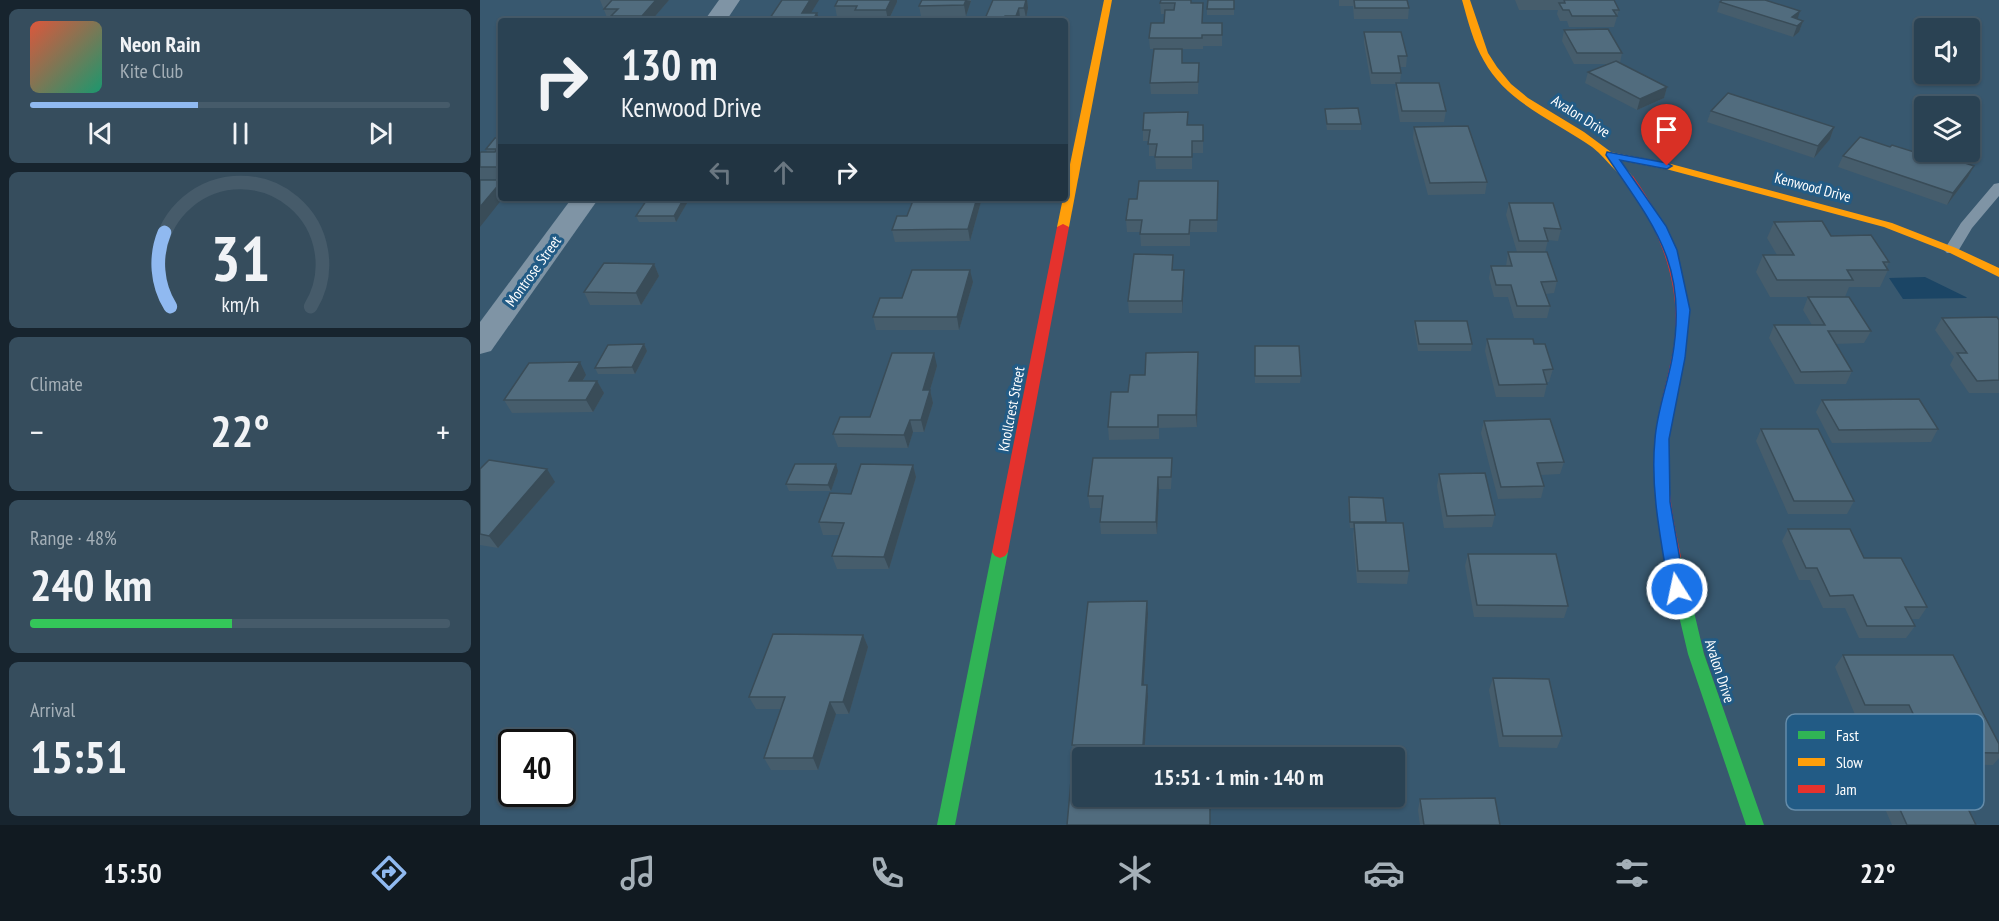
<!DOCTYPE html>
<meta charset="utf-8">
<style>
:root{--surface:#2a4253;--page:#364d5d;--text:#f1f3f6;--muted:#a5b0b8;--line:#465b6a;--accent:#90b9f0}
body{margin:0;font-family:"PT Sans Narrow",sans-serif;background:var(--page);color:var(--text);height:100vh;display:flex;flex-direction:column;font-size:22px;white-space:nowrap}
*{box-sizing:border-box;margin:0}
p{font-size:20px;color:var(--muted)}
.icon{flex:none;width:33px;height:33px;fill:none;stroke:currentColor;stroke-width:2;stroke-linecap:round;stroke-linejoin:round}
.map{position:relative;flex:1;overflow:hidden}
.panel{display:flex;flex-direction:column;gap:9px;padding:9px;background:#17242e;width:480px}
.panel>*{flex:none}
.banner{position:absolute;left:18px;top:18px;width:570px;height:183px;border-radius:6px;box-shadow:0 2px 4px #0004,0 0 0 2px var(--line);background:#2a4253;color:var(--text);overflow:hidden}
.buttons{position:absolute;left:1434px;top:18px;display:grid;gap:12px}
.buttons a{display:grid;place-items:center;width:66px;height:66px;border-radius:6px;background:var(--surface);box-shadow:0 2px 4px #0004,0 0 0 2px var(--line);font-size:30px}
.speed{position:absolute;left:18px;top:729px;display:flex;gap:12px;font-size:30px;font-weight:700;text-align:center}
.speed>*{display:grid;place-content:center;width:78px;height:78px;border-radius:50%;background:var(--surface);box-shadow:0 2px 4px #0004,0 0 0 2px var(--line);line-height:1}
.speed .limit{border:3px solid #111;border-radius:9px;background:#fff;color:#111}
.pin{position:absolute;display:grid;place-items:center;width:51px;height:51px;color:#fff;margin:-62px -26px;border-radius:50% 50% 50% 0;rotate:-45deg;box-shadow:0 0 6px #0007}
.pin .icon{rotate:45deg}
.me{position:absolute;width:66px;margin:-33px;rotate:350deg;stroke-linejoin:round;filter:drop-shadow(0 0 4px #0008)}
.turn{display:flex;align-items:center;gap:21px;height:126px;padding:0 24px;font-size:27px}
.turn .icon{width:78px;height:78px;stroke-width:2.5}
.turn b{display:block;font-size:42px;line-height:51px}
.lanes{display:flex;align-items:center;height:57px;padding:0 24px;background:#0003;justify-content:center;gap:30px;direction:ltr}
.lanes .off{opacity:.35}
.big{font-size:45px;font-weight:700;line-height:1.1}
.panel .card{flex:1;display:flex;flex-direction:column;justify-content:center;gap:9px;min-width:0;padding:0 21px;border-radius:9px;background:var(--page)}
.panel .dial{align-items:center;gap:0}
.dial svg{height:156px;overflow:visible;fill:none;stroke:var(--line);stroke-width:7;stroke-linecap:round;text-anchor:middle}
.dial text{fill:var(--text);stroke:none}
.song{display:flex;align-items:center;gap:18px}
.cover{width:72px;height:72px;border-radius:9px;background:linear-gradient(135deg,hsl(10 70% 55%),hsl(160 70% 35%))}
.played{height:6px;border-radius:3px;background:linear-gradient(90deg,var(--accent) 40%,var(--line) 40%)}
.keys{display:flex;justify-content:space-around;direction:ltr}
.heat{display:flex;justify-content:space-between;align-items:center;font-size:33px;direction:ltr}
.charge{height:9px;border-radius:4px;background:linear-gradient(90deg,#34c759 48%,var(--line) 0)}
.trip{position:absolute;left:592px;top:747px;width:333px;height:60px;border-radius:6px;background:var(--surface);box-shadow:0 2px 4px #0004,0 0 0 2px var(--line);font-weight:700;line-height:60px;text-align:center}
.tabs{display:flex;height:96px;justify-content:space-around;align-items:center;background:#111a21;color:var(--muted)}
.tabs .icon{width:42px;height:42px}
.tabs .active{color:var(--accent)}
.tabs b{font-size:27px;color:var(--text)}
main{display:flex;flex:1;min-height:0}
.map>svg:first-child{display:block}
.water{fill:#1b4565}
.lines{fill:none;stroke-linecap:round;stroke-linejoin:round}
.lane{fill:#7f94a5;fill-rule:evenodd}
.street{fill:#7f94a5;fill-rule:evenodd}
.fast{fill:#30b455;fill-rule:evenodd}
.slow{fill:#ff9f0a;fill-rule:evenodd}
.jam{fill:#e5322d;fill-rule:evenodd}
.wall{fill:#465d6c}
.shaded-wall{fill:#394c58}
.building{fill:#516c7e;stroke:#394c58;stroke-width:1.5}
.route{fill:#1a73e8;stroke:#114b97;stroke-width:1.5}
.labels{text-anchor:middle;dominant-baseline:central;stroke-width:6;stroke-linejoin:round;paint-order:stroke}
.street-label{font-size:15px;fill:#fff;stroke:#225b85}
.key{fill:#225b85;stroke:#648caa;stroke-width:1.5}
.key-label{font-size:16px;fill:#fff}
</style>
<main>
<section class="panel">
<div class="card">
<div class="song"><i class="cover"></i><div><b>Neon Rain</b><p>Kite Club</p></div></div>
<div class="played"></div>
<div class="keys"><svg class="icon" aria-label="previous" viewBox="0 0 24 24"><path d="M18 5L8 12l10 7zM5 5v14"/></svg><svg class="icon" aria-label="pause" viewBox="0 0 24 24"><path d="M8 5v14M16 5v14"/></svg><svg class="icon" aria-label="next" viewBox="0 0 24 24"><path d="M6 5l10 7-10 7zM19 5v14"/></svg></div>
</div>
<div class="card dial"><svg viewBox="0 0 100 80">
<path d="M14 69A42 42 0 1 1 86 69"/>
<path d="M14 69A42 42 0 0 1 11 31" stroke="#90b9f0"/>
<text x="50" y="56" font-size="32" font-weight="700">31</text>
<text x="50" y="72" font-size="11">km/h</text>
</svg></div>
<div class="card"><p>Climate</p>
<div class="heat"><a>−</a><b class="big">22°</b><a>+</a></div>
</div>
<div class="card"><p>Range · 48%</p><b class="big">240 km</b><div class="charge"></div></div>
<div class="card"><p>Arrival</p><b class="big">15:51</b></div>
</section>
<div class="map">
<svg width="1519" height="825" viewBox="0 0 1519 825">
<rect width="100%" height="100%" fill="#38586f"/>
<path class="water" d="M1445 277 1486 297 1487 298 1423 299 1409 278Z"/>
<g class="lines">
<path class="lane" d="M1519 183V196L1492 228 1477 253H1467L1464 250 1481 223 1514 184Z"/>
<g class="street">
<path d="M239 0H260L246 21H224Z"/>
<path d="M92 198H119L11 351 0 354V322Z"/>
</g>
<g class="fast">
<path d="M520 546 525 548 528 552 475 825H457L512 552 515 548Z"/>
<path d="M1193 551 1198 553 1201 557 1224 654 1284 825H1266L1208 654 1185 557 1188 553Z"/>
</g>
<g class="slow">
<path d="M624 0H632L589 227 583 230 577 227Z"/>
<path d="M982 0H990L1008 53 1017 67 1031 84 1048 98 1104 132 1131 152 1191 164 1412 223 1476 248 1519 268V277L1468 252 1404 227 1186 169 1139 160 1154 178 1149 181C1140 178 1123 155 1112 147 1075 121 1027 103 1004 61 993 42 988 21 982 0Z"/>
</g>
<g class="jam">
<path d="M1149 175 1153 176C1189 228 1215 280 1206 345 1202 377 1192 407 1189 439 1185 479 1193 518 1201 557L1198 561 1193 563 1188 561 1185 557C1178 518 1171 478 1175 439 1178 407 1189 376 1194 344 1202 281 1179 229 1144 178Z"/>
<path d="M583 224 589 227 528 552 525 556 520 558 515 556 512 552 577 227Z"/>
</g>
</g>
<g class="wall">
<path d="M120 0H189L171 21H133V20H128Z"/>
<path d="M358 0H417V2L408 21H378L377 17H357L355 6Z"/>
<path d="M442 0H491V1L486 16H441L439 6Z"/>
<path d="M513 0H547L548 8 546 18H540V21H504Z"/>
<path d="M754 0V15H727V9Z"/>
<path d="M859 0H927L929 8 928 19H874L873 6H859Z"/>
<path d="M1035 0H1134L1139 10 1134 27H1089L1087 21H1080L1077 14 1078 10H1039Z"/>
<path d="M1240 2 1320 11 1317 19 1323 21 1319 32 1313 37 1237 12Z"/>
<path d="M680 3H711L723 23H742V46H723V49H702L703 63H719L718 94H671L670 83 674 49H670L669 38 684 23 685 14H681Z"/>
<path d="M1084 30 1142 53 1140 63 1187 87 1184 98 1157 110 1105 83 1108 72 1129 64H1094L1082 41Z"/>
<path d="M884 32 927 56 926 67H920L921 73 920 83 966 111 964 122H920L915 94 916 84H891L884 43Z"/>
<path d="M845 109 881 124V130H847L845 115Z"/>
<path d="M1231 111 1354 127 1350 139 1334 158 1227 122Z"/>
<path d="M708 125 723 137V153H712V169H676L675 156H669V141H663V130Z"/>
<path d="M934 127 1007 182 1005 194 948 195 933 138Z"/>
<path d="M21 138V179H0V153L7 152 6 149Z"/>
<path d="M1410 147 1466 162 1494 166 1488 177 1467 205 1358 167 1363 156Z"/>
<path d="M738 193 737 232H710V246H661L660 232H647L646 220 657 199Z"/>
<path d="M210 198 196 222H159L156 216Z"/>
<path d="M502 198 490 241 415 242 412 230 427 216Z"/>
<path d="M1029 203 1081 229 1078 241 1068 240 1065 252 1077 281 1074 293 1066 294 1070 306 1067 318H1034L1028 297H1014L1009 278 1011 266H1026L1028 252H1037L1026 215Z"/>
<path d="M1294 222 1351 236 1409 262 1407 267 1408 270 1400 287H1369L1365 297H1290L1276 272 1283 255H1297L1287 238Z"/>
<path d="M693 255V270H704V283L702 313H649L648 301Z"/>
<path d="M174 264 179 276 161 305H110L104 292Z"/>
<path d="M493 282 479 330H396L393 317 422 298Z"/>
<path d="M1328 297 1391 331 1384 343 1355 344 1372 371 1366 384H1315L1289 338 1294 325H1332L1323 310Z"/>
<path d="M1462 318 1519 320V393H1489L1470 365 1474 357 1455 330Z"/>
<path d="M935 321 992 344 991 351H938L934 327Z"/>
<path d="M1007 339 1054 344 1073 369 1069 382H1067V384L1064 397H1016L1005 351Z"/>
<path d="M164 344 167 351 155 374H118L115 368Z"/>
<path d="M775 346 821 376 820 383H775Z"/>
<path d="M718 365 717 427 679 428V439L629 440 628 427 648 392 665 375Z"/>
<path d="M457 366 450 390 453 403 444 432H433L428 448 358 447 353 434 390 417Z"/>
<path d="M106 375 103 381H117L124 393 113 412 32 413 24 400Z"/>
<path d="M1342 400 1458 429 1451 442 1352 443 1336 412Z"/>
<path d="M1004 421 1084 462 1080 474 1061 475 1064 486 1061 498 1018 499 1001 433Z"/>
<path d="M1281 429 1374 501 1367 514H1308L1276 441Z"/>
<path d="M433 465 436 477 409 569H357L352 556 359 535H343L339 522 371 494Z"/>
<path d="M0 469 75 482 18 548 0 545Z"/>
<path d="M692 470 691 489H679L677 534H621L620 522 621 508H610L608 496Z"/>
<path d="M358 471 351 491H309L306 484Z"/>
<path d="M959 474 1015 515 1012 527 964 528 957 486Z"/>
<path d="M869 497 903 498 906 523 929 571 927 584 877 583 873 536 874 528H870L868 504Z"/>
<path d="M1308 529 1384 558 1447 607 1439 619H1432L1435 626 1426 638H1379L1365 608H1343L1330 580H1319L1302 541Z"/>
<path d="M988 554 1088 606 1084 618 994 617 985 566Z"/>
<path d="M667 601 668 614 664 685 668 697 664 757H595L592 745Z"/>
<path d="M383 635 388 647 369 714H356L338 770H291L284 758 301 709H276L269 697Z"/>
<path d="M1363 655 1519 744V758L1513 765 1441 764 1420 717H1376L1355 667Z"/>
<path d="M1013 678 1082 736 1077 748 1019 747 1009 690Z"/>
<path d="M1409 785 1496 825H1412L1400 797Z"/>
<path d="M940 799 1020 825H940L938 810Z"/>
</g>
<g class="shaded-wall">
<path d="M176 0H189L171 21H164L162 16Z"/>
<path d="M330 0H339L326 21 322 13Z"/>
<path d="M411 0H417V2L408 21 406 10Z"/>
<path d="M486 0 491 1 486 16 484 5Z"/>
<path d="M546 0H547L548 8 546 18 544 8Z"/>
<path d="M539 8 540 18V21H537L536 16Z"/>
<path d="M1320 11 1317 21 1312 17Z"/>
<path d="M337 13 340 21H332Z"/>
<path d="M1323 21 1319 32 1313 37 1317 26Z"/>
<path d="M1187 87 1184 98 1157 110 1160 99Z"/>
<path d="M1354 127 1350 139 1334 158 1338 146Z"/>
<path d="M1494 166 1488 177 1467 205 1473 193Z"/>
<path d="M21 182V198H23L0 227V207Z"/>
<path d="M204 198H210L196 222 194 216Z"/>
<path d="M497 198H502L490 241 488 229Z"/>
<path d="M174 264 179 276 161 305 156 293Z"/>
<path d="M490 270 493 282 479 330 477 317Z"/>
<path d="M704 270V283L702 313V301Z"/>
<path d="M164 344 167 351 155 374 152 367Z"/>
<path d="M718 352V365L717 427 716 415Z"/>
<path d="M454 353 457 366 450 390 453 403 444 432 441 420 443 390Z"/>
<path d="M100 362 106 375 95 393 89 381Z"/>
<path d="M117 381 124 393 113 412 106 400Z"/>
<path d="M430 420 433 432 428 448 424 435Z"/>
<path d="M356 464 358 471 351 491 348 485Z"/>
<path d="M433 465 436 477 409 569 404 557Z"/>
<path d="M67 469 75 482 18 548 9 536Z"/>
<path d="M678 477 679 489 677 534 676 522Z"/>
<path d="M667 601 668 614 663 697 662 685Z"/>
<path d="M383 635 388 647 369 714 363 702Z"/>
<path d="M667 685 668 697 664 757 663 745Z"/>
<path d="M350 702 356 714 338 770 333 758Z"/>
</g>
<g class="building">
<path d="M132 0H176L162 16H131L138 9H124Z"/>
<path d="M302 0H330L322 13H337L332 21H288Z"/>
<path d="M358 0H411L406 10H375L377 6H355Z"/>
<path d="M442 0H486L484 5 439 6Z"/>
<path d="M513 0H546L544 8H539L536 16H525L524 19H532V21H504Z"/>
<path d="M681 0H711V3H723L722 23H742V35H722V38H669L671 23H684L685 10H694L695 3H680Z"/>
<path d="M728 0H754V9H727Z"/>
<path d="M874 0H927L929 8H875Z"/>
<path d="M1084 0H1134L1139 10H1133L1137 16H1092L1089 10H1083L1079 3H1085Z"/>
<path d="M1242 0H1285L1320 11 1312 17 1323 21 1317 26 1240 2Z"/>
<path d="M426 19H454L453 21H426Z"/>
<path d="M1128 29 1142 53H1097L1084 30Z"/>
<path d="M884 32H921L927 56H918L921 73H892Z"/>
<path d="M674 49H702V63H719L718 82 670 83Z"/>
<path d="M1136 61 1187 87 1160 99 1108 72Z"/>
<path d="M916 83H959L966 111H922Z"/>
<path d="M1248 93 1354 127 1338 146 1231 111Z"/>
<path d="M878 108 881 124H847L845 109Z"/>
<path d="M708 112 707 125H723V141H712V157H675L677 144H668L670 130H663L664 113Z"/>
<path d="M988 126 1007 182 950 183 934 127Z"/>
<path d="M1380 137 1410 147 1412 145 1466 162 1470 158 1494 166 1473 193 1363 156Z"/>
<path d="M15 138H21V167H0V153L1 152H15L17 149H6Z"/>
<path d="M0 180H21V182L0 207Z"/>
<path d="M659 181H738L737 220H710L709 234H660L662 220H646L649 199H657Z"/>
<path d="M168 198H204L194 216H156Z"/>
<path d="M434 198H497L488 229 412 230 417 216H427Z"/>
<path d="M1029 203H1073L1081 229 1064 228 1068 241H1039Z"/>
<path d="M1342 221 1351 236 1391 235 1409 262H1403L1408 270H1367L1373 280H1297L1283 255H1314L1294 222Z"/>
<path d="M1028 252H1067L1077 281 1061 282 1070 306H1037L1031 285H1016L1011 266H1032Z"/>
<path d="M654 254 693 255 692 270H704L702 301H648Z"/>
<path d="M124 263 174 264 156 293 104 292Z"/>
<path d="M432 270H490L477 317H393L400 298H422Z"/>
<path d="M1328 297H1369L1391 331H1348L1372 371 1321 372 1294 325H1345Z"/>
<path d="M1517 317 1519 320V380L1497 381 1477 353H1487L1462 318Z"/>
<path d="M935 321H987L992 344H939Z"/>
<path d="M1007 339H1053L1054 344H1065L1073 369 1063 370 1067 384 1019 385Z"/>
<path d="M164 344 152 367 115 368 128 345Z"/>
<path d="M775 346H819L821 376H775Z"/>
<path d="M718 352 716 415H678V427H628L631 392H648L650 375H665L666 353Z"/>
<path d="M412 353H454L443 390H450L441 420H430L424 435 353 434 360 417H390Z"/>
<path d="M100 362 89 381H117L106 400H24L49 363Z"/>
<path d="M1439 399 1458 429 1359 430 1342 400Z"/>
<path d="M1070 419 1084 462 1057 463 1064 486 1021 487 1004 421Z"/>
<path d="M1281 429H1338L1374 501H1314Z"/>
<path d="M613 458H692L691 477H678L676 522H620L623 496H608Z"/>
<path d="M9 460 67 469 9 536 0 534V469Z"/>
<path d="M315 464H356L348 485 306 484Z"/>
<path d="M381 464 433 465 404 557 352 556 364 523 339 522 350 493 371 494Z"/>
<path d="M1005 473 1015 515 967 516 959 474Z"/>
<path d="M869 497 903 498 906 522H870Z"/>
<path d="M874 523H923L929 571H878Z"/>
<path d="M1308 529H1370L1384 558H1421L1447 607H1425L1435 626H1387L1373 595 1350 596 1337 568H1326Z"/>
<path d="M988 554H1076L1088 606 997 605Z"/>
<path d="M667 601 662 685H667L663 745H592L608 602Z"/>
<path d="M293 634 383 635 363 702H350L333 758H284L305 697H269Z"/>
<path d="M1363 655H1473L1519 744V753L1451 752 1429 705H1385Z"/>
<path d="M1013 678 1069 679 1082 736H1023Z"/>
<path d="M591 781H603V796H730V825H587Z"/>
<path d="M1476 784 1496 825H1427L1409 785Z"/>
<path d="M1015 798 1020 825H944L940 799Z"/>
</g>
<path class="route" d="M1127 152 1187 163 1192 166 1187 169 1140 160 1186 226 1197 250 1210 310 1205 358 1189 439 1190 502 1205 589 1203 593 1197 595 1192 593 1189 589C1181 540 1170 489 1175 439 1177 412 1187 386 1192 359 1209 266 1175 227 1126 155Z"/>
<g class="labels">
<g class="street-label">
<text transform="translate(1101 116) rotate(32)">Avalon Drive</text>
<text transform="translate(1333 187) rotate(15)">Kenwood Drive</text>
<text transform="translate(53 271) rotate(-54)">Montrose Street</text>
<text transform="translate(531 409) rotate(-79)">Knollcrest Street</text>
<text transform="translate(1240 671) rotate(72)">Avalon Drive</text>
</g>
</g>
<rect x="1306" y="714" width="198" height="96" rx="9" class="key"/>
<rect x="1318" y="731" width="27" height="8" fill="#30b455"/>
<rect x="1318" y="758" width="27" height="8" fill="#ff9f0a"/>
<rect x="1318" y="785" width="27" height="8" fill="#e5322d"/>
<g class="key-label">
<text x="1356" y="741">Fast</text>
<text x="1356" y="768">Slow</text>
<text x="1356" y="795">Jam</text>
</g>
</svg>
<div class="buttons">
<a><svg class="icon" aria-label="sound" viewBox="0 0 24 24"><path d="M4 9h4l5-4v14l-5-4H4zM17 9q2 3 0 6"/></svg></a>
<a><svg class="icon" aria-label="layers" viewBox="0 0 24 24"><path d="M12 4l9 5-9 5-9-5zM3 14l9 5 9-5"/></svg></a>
</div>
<div class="speed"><div class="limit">40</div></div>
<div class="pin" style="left:1187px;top:166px;background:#d93025"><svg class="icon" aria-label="arrive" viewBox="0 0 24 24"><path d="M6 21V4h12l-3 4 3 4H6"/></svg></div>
<svg class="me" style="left:1197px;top:589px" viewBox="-20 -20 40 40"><circle r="17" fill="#1a73e8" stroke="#fff" stroke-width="3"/><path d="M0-11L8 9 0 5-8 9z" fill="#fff"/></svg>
<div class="trip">15:51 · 1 min · 140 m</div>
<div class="banner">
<div class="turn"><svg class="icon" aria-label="right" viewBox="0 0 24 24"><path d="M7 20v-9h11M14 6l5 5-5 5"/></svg><div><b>130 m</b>Kenwood Drive</div></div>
<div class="lanes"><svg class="icon off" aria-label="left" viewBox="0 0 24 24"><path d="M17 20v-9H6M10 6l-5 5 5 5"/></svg><svg class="icon off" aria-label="ahead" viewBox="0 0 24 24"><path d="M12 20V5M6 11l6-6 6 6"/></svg><svg class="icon" aria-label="right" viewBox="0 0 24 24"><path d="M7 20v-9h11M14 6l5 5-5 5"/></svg></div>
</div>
</div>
</main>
<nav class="tabs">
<b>15:50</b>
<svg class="icon active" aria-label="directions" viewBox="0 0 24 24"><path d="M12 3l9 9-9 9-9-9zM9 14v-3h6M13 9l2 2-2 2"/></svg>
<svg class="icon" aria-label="music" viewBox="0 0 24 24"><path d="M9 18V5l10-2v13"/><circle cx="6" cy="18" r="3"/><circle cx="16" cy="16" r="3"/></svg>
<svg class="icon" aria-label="phone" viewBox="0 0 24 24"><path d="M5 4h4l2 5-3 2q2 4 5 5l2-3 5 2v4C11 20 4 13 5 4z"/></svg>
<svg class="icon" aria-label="climate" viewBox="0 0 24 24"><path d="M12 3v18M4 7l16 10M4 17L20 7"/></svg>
<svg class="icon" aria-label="car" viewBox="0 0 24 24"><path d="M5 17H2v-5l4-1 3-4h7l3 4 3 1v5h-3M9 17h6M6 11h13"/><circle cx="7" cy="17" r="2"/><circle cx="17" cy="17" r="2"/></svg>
<svg class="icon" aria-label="filters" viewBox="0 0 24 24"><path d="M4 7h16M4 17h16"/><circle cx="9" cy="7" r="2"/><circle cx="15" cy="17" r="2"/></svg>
<b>22°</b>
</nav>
